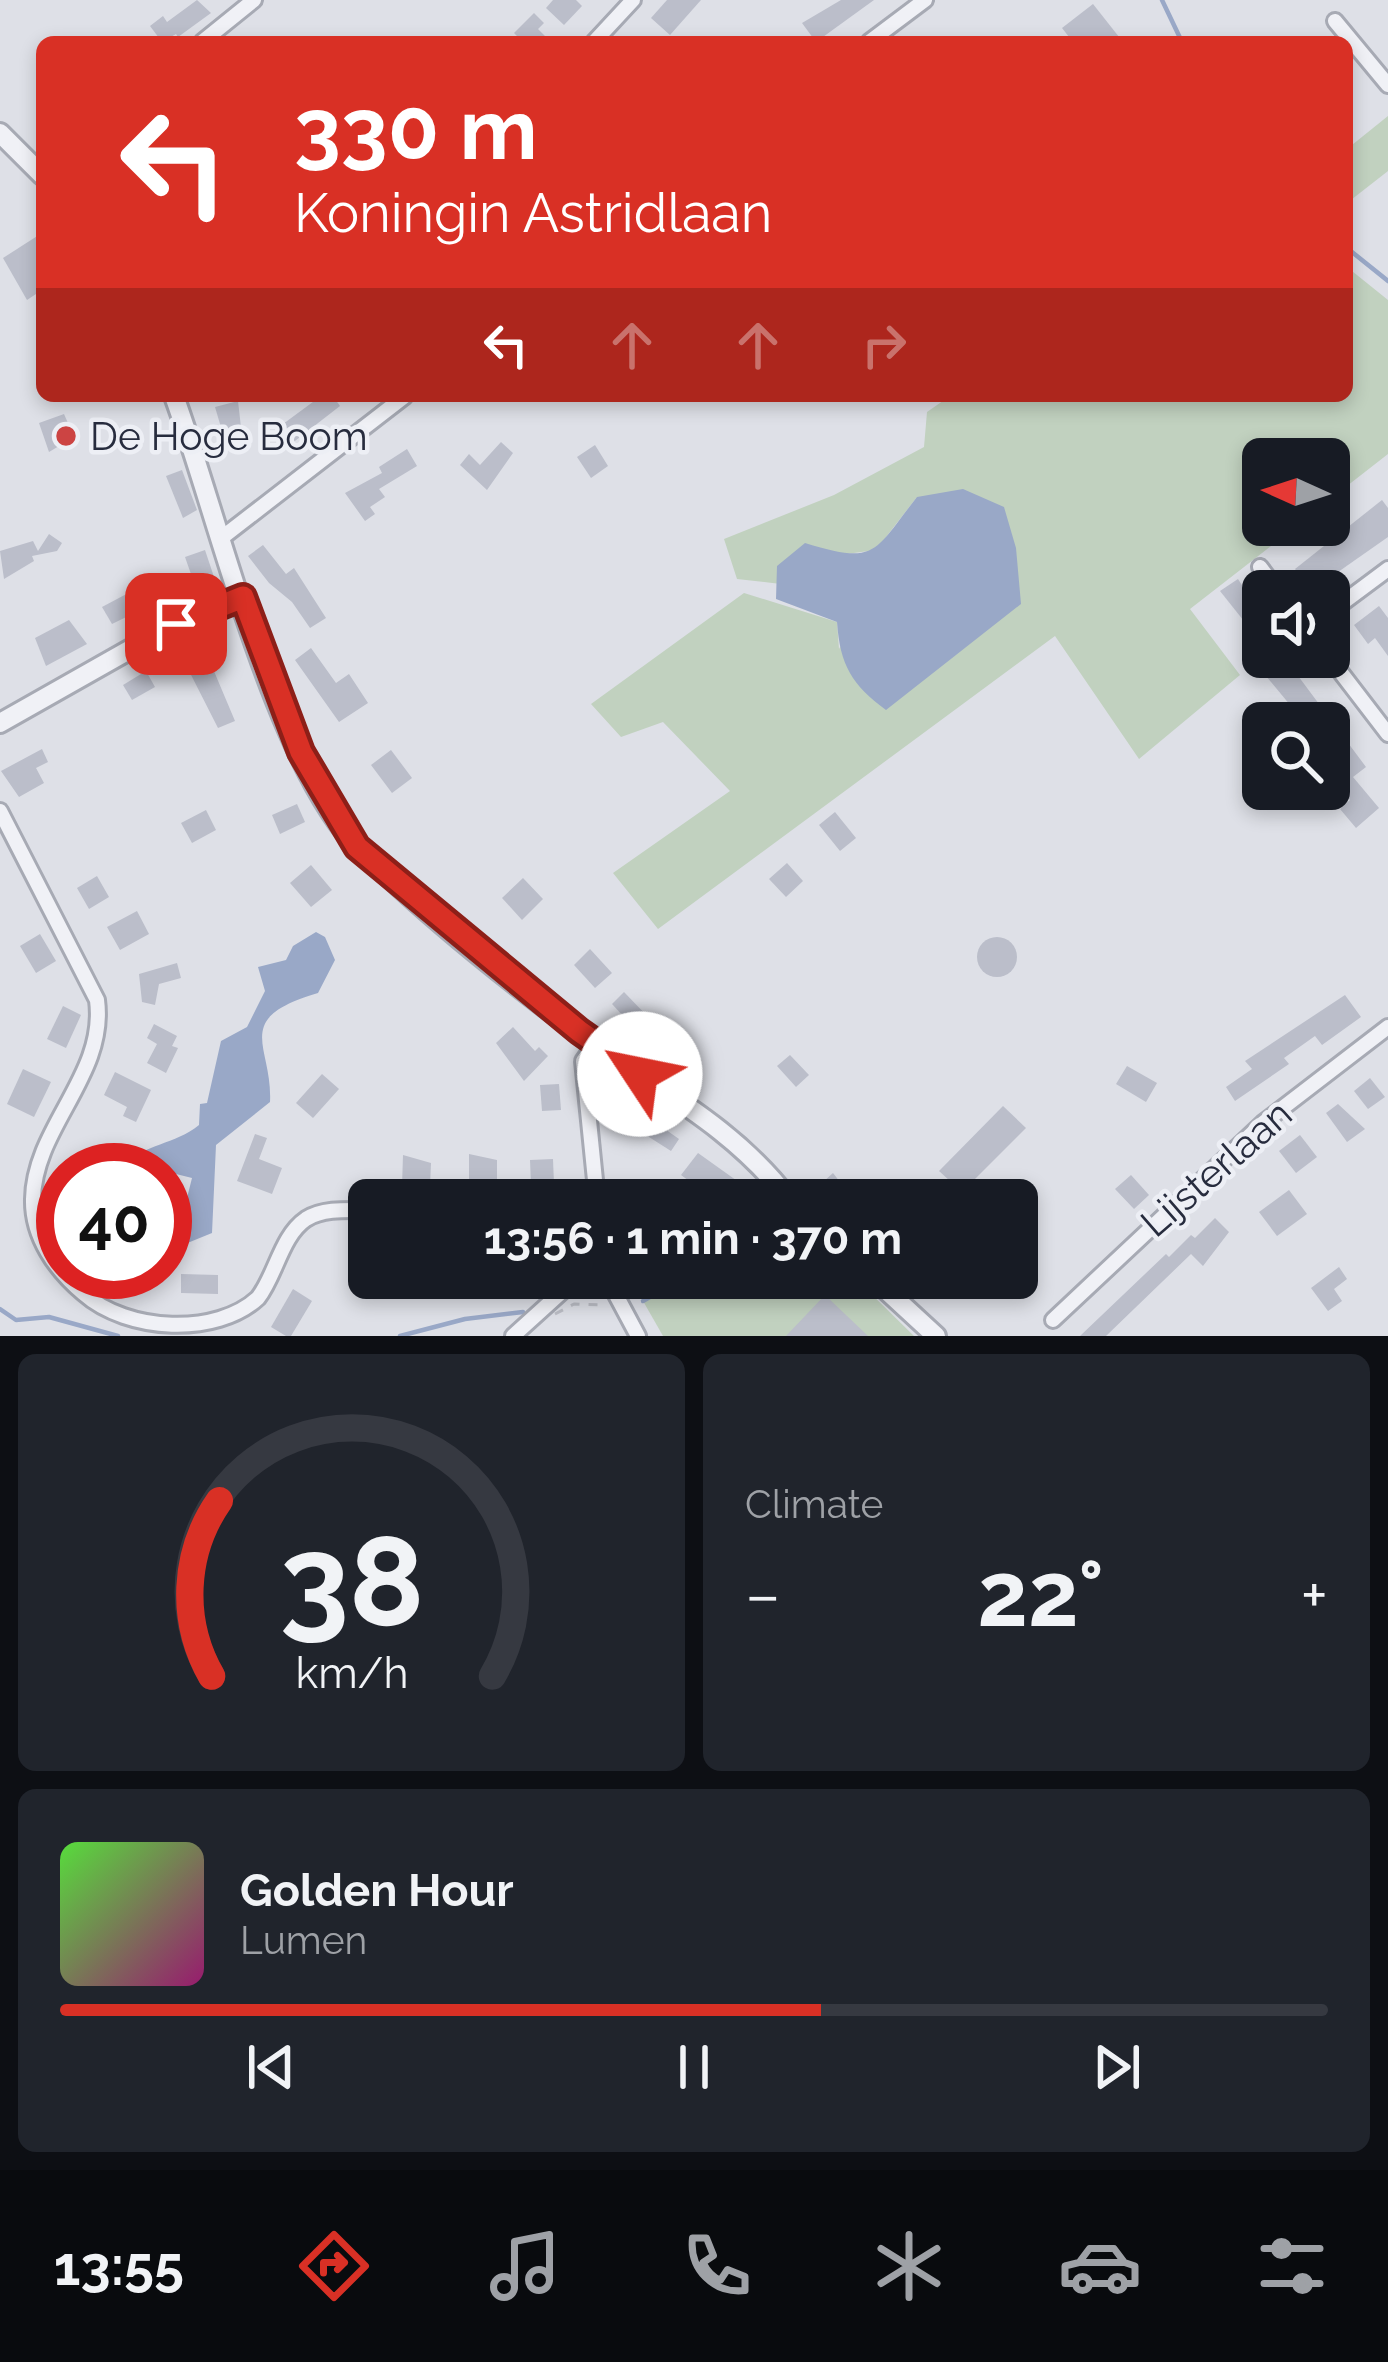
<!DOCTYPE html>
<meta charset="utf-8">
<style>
:root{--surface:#171b24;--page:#20242c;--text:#f1f3f6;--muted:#9ea1a6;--line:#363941;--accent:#d93025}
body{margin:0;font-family:Raleway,sans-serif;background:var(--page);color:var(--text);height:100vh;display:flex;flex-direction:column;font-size:45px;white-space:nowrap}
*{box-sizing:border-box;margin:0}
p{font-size:39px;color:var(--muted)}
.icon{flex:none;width:66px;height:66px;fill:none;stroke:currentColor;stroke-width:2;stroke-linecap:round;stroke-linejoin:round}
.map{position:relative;height:1336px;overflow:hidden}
.drawer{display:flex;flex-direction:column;gap:18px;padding:18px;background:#0d0f14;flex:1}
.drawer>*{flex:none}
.top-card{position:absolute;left:36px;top:36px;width:1317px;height:366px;border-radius:18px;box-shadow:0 6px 18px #0003;background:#d93025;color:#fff;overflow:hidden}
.needle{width:78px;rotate:273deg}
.fabs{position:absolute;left:1242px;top:438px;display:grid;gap:24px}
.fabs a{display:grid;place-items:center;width:108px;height:108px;border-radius:18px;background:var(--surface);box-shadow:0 6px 18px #0003;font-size:60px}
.speed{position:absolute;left:36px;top:1143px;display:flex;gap:24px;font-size:60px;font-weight:700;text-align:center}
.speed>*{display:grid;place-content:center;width:156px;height:156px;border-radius:50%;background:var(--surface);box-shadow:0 6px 18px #0003;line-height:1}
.speed .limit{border:18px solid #d22;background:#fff;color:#111}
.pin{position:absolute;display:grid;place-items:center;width:102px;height:102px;color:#fff;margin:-51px;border-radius:24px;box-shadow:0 6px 18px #0006}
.me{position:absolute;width:132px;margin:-66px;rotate:304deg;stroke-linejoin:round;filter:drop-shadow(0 0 9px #0008)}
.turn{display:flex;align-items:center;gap:42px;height:252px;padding:0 60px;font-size:54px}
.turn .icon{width:156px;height:156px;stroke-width:2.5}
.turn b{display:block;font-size:84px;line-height:102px}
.lanes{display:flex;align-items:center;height:114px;padding:0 60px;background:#0003;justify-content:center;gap:60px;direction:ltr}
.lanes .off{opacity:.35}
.big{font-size:90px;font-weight:700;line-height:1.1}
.drawer .widget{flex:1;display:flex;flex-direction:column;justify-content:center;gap:18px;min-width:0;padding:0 42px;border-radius:18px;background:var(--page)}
.drawer .dial{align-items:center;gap:0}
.dial svg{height:312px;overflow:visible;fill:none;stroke:var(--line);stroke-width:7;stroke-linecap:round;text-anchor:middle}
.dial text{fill:var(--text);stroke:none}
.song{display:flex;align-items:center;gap:36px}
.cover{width:144px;height:144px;border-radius:18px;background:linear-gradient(135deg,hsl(110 70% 55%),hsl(320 70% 35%))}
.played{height:12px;border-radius:6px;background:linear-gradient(90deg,var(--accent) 60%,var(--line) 60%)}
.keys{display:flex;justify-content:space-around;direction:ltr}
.heat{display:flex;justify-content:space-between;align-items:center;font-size:66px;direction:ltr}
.drawer .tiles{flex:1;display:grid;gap:18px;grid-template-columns:1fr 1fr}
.widget:last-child{grid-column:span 2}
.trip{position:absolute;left:348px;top:1179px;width:690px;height:120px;border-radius:18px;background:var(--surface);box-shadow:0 6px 18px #0003;font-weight:700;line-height:120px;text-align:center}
.tabs{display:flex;height:192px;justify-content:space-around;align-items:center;background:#090b0e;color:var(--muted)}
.tabs .icon{width:84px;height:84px}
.tabs .current{color:var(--accent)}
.tabs b{font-size:54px;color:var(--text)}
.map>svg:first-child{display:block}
.green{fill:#c1d1bf}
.water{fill:#99a8c7}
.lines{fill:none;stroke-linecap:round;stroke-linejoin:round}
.stream{stroke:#99a8c7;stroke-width:4.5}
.building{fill:#bbbeca}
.minor-casing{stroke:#a7aab4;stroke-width:20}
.tertiary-casing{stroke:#a7aab4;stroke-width:24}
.path{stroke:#bcbec6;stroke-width:3;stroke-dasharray:9 9;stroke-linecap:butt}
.minor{stroke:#f0f1f6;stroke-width:14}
.tertiary{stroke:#f0f1f6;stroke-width:18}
.route-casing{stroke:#8d1f18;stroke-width:30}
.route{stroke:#d93025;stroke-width:21}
.poi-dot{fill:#cc4443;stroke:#edeff5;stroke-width:4.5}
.labels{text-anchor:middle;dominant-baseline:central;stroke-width:9;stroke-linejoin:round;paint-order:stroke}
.poi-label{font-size:39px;fill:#272c3e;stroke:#edeff5;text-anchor:start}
.street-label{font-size:39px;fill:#272c3e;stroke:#edeff5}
</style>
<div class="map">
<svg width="1388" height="1336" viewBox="0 0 1388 1336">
<rect width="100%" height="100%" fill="#dee0e7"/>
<g class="green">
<path d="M1388 116V171L1347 203V149Z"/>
<path d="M1347 267 1388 300V454L1329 500V459H1263V525H1298L1190 609 1240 675 1139 759 1055 636 658 929 613 873 730 791 663 722 621 737 591 704 744 593 837 622 839 649 917 497 876 550 817 558 781 584 737 579 724 539 834 495 924 447 927 412 950 396H1347Z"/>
<path d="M682 1278H855L914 1336H663L643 1301Z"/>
</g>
<g class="water">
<path d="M963 489 1004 507 1016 548 1021 604 886 710C852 685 840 665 837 622L776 599 777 566 805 543C877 565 873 553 917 497Z"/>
<path d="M316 932 325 937 335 960 318 993C230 1019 273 1045 270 1102L216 1145 212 1233 185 1244 166 1239 165 1202 184 1210 192 1178 176 1174 165 1181V1170H125V1166C144 1143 175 1145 199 1125L200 1104 207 1103 221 1041 247 1027 265 991 258 967 286 960 293 946Z"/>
</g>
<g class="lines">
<g class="stream">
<path d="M1162 0 1182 42"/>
<path d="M1347 248 1388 281"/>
<path d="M643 1301 682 1278"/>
<path d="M0 1309 16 1320 49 1317 118 1336"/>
<path d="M400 1336 465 1319 523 1312"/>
</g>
</g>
<g class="building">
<path d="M197 0 211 13 178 37 176 34 162 42 150 26 163 16 167 22Z"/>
<path d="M553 0H576L582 6 564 25 546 8Z"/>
<path d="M667 0H701L670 35 651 18Z"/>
<path d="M841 0H874L816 42 802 23Z"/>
<path d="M1093 4 1123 42H1073L1062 28Z"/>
<path d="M534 13 544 23 538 29 551 42H523L514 33Z"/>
<path d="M42 233V290L27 300 3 258Z"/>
<path d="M321 396H333L340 406 291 444 279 427Z"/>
<path d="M238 401 242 436 225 441 215 407Z"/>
<path d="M64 414 74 437 49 452 39 423Z"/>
<path d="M501 442 513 453 487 490 460 465 469 454 480 465Z"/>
<path d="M595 445 608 466 591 478 577 457Z"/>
<path d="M407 449 417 466 379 489 385 497 370 507 375 514 365 521 345 493 382 473 379 467Z"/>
<path d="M182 470 197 510 183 518 166 476Z"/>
<path d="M1382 500 1388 508V537L1311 591 1295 569Z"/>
<path d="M49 534 62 543 57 551 32 556 34 561 4 579 0 551 33 541 38 551Z"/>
<path d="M263 545 286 574 294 568 326 618 310 628 292 602 269 583 248 556Z"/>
<path d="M205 550 219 592 200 600 185 557Z"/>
<path d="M1238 579 1263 618V645L1220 591Z"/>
<path d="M149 582 159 601 112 624 102 607Z"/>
<path d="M1379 606 1388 618V656L1375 638 1368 644 1354 625Z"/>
<path d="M69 620 87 644 46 666 35 638Z"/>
<path d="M200 638 235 721 218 728 186 665 177 668 169 649Z"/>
<path d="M311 648 336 683 349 674 368 703 339 722 295 660Z"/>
<path d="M1278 657H1284L1366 767 1353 777 1379 808 1356 828 1340 809 1350 800 1329 772V723H1305L1261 670Z"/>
<path d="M146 671 155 687 132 700 123 685Z"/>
<path d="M42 749 48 762 36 768 44 783 19 797 1 771Z"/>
<path d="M391 750 412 778 392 793 371 765Z"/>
<path d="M297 804 305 822 280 834 272 815Z"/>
<path d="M206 810 216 830 192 843 181 823Z"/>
<path d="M835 812 856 838 840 851 819 825Z"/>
<path d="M787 863 803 881 786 897 769 879Z"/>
<path d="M311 865 332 890 311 907 290 883Z"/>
<path d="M97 876 109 897 89 909 77 888Z"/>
<path d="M523 878 543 899 522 920 502 898Z"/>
<path d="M137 911 149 934 120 950 107 927Z"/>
<path d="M40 934 56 961 36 973 20 946Z"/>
<circle cx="997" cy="957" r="20"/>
<path d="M590 949 612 973 595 988 574 965Z"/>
<path d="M177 963 181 978 159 984 155 1005 142 1002 139 974Z"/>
<path d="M624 992 649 1018 636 1030 612 1004Z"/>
<path d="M1345 995 1361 1017 1322 1045 1315 1036 1284 1058 1289 1064 1235 1101 1226 1087 1252 1069 1245 1061Z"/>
<path d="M63 1006 81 1015 66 1048 47 1039Z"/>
<path d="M154 1024 177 1036 172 1046 178 1048 166 1073 147 1063 157 1044 147 1038Z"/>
<path d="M513 1027 535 1051 539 1047 548 1056 524 1081 496 1043Z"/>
<path d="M790 1055 809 1075 796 1087 777 1066Z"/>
<path d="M1127 1066 1157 1083 1146 1102 1116 1084Z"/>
<path d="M23 1069 51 1082 34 1117 7 1104Z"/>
<path d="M115 1072 151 1090 136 1122 123 1116 127 1107 104 1095Z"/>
<path d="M322 1074 339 1089 313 1118 296 1103Z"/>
<path d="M1370 1078 1385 1097 1368 1109 1354 1091Z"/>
<path d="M559 1084 561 1110 542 1111 540 1085Z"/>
<path d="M1338 1104 1365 1129 1347 1142 1326 1113Z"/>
<path d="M1003 1106 1026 1128 962 1192 939 1171Z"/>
<path d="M635 1108 679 1139 671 1151 638 1130 634 1135 622 1127Z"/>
<path d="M255 1134 267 1138 259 1159 282 1168 272 1194 237 1181Z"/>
<path d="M1300 1135 1317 1157 1296 1173 1279 1151Z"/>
<path d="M698 1153 740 1183 728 1200H715L681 1175Z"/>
<path d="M469 1154 497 1160V1180L469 1182Z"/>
<path d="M403 1155 431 1163 430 1186H402Z"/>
<path d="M553 1159 554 1184 531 1185 530 1160Z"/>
<path d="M833 1173 843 1186 857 1200H824L831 1192 822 1183Z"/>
<path d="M1131 1175 1149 1195 1134 1209 1115 1189Z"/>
<path d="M1289 1190 1307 1214 1277 1236 1259 1212Z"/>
<path d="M1215 1218 1229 1232 1203 1266 1191 1254 1106 1336H1080L1166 1254 1169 1257 1191 1235 1195 1238Z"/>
<path d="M1339 1267 1347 1279 1334 1289 1342 1301 1328 1311 1311 1288Z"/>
<path d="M181 1274 218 1275V1294L181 1293Z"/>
<path d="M293 1289 312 1301 291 1336H286L271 1327Z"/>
<path d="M825 1295 868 1336H786Z"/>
</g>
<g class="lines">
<g class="minor-casing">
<g id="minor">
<path d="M1335 21 1388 85"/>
<path d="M202 42 254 0"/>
<path d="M594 42 633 0"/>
<path d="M869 42 925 0"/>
<path d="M224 536 405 396"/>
<path d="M1260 567 1278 591"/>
<path d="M1329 613 1388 569"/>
<path d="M1329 657 1388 734"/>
<path d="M0 811 97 1000C107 1075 34 1127 33 1199 32 1237 56 1270 83 1293 128 1333 217 1336 258 1298 276 1275 281 1236 306 1219 323 1208 349 1210 369 1210"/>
<path d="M595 1044 583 1061 597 1200"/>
<path d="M607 1278 638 1336"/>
<path d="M1053 1320 1263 1123 1388 1027"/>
<path d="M513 1336 577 1278"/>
</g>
</g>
<g class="tertiary-casing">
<g id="tertiary">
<path d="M0 133 42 175"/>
<path d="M174 396C218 515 275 764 360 849 427 916 522 992 599 1047 667 1094 739 1133 789 1200"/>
<path d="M0 723 175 624 243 597"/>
<path d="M873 1278 936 1336"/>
</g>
</g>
<path class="path" d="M555 1314 574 1304 605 1305"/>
<use href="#minor" class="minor"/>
<use href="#tertiary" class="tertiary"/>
</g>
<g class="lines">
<g class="route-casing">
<path id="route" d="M176 624 243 597 301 752 357 847 579 1031 640 1074"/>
</g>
<use href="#route" class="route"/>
</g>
<circle class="poi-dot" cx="66" cy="436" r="12"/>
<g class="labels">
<g class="poi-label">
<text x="90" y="436">De Hoge Boom</text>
</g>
<g class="street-label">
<text transform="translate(1216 1168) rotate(-41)">Lijsterlaan</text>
</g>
</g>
</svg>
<div class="fabs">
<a><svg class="needle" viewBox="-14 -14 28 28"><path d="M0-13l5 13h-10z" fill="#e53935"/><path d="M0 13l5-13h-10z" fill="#9ea1a6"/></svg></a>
<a><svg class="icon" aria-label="sound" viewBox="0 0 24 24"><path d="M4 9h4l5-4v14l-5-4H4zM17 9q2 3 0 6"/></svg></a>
<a><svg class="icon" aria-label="search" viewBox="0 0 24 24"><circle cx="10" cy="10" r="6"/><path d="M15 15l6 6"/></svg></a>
</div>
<div class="speed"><div class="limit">40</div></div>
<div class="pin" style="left:176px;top:624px;background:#d93025"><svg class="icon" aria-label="arrive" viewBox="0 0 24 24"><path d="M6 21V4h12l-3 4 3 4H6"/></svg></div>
<svg class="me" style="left:640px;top:1074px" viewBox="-20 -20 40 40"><circle r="19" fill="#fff"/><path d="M0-13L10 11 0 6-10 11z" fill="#d93025"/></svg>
<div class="trip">13:56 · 1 min · 370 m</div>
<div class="top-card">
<div class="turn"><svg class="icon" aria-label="left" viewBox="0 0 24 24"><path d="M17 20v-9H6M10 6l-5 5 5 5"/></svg><div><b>330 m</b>Koningin Astridlaan</div></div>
<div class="lanes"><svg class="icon" aria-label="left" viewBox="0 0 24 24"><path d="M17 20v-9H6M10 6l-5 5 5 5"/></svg><svg class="icon off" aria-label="ahead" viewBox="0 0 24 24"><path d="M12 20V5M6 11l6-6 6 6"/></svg><svg class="icon off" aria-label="ahead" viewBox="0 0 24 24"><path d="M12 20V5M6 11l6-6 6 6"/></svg><svg class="icon off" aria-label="right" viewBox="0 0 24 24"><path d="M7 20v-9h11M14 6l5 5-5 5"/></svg></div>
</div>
</div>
<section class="drawer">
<div class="tiles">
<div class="widget dial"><svg viewBox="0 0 100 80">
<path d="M14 69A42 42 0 1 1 86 69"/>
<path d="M14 69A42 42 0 0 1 16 24" stroke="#d93025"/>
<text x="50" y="56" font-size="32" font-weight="700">38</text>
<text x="50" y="72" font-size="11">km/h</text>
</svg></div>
<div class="widget"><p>Climate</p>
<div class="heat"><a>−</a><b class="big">22°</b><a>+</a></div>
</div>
<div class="widget">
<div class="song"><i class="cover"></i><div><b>Golden Hour</b><p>Lumen</p></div></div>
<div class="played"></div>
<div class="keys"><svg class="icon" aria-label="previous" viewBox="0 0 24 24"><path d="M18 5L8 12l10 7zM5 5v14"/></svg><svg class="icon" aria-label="pause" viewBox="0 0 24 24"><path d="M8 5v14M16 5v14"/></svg><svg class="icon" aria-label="next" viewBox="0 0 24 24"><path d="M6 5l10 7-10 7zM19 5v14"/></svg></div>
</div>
</div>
</section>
<nav class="tabs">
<b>13:55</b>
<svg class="icon current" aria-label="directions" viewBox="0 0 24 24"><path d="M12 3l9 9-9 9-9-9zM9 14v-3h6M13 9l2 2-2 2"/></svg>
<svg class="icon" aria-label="music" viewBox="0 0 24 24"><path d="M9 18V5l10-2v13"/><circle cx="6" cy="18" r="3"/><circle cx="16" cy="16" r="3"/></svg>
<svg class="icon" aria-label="phone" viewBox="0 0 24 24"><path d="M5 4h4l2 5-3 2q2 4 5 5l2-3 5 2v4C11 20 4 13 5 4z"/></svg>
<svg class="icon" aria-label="climate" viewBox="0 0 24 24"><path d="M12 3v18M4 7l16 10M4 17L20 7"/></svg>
<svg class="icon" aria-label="car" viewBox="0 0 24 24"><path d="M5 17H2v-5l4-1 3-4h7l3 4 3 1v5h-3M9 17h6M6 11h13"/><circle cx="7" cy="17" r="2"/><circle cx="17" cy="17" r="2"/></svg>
<svg class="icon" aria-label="filters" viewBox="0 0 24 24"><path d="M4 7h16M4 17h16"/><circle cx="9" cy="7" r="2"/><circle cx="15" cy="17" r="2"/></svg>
</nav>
